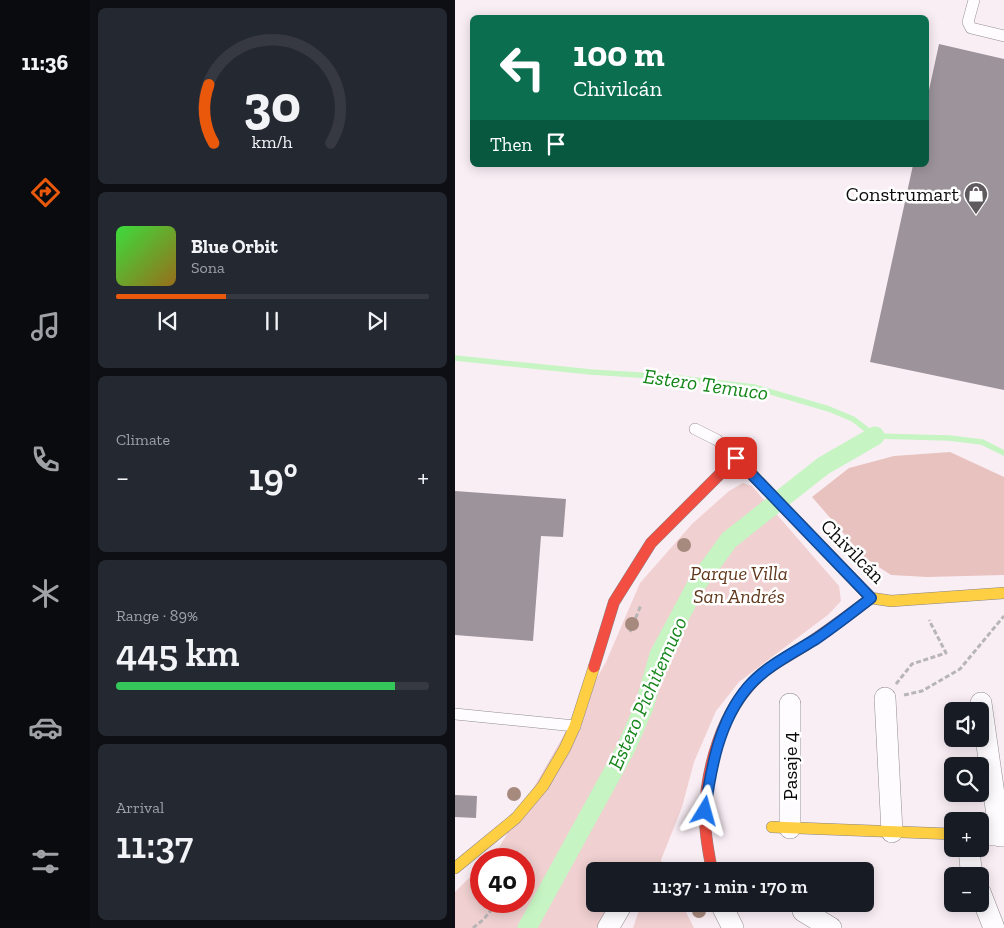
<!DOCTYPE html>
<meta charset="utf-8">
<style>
:root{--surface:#171b24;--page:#242831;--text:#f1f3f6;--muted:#9ea1a6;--line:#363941;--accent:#ea580c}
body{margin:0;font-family:"Zilla Slab",serif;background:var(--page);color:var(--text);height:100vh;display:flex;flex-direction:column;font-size:19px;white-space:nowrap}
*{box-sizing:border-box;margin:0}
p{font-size:16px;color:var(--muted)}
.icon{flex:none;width:28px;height:28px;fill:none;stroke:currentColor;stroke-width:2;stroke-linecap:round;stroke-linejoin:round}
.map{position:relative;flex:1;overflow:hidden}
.panel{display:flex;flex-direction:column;gap:8px;padding:8px;background:#0d0f14;width:365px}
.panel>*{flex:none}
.banner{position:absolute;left:15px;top:15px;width:459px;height:152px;border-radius:8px;box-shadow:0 2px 12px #0003;background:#0b6e4f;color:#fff;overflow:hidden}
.controls{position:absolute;left:489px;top:702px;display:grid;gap:10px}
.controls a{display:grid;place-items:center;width:45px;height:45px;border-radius:8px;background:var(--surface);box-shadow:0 2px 12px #0003;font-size:25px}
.speed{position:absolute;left:15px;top:848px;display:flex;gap:10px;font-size:25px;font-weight:700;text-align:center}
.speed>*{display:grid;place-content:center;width:65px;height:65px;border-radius:50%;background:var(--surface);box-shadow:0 2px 12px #0003;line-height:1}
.speed .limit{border:8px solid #d22;background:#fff;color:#111}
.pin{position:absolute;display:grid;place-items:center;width:42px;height:42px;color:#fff;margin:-21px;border-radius:10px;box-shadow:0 2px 8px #0006}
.me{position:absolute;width:55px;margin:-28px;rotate:8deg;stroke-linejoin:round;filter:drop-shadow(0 0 4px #0008)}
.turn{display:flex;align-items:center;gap:18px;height:105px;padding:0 20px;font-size:22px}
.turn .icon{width:65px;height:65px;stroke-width:2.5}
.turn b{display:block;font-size:35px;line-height:42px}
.then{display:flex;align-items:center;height:48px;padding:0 20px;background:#0003;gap:10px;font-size:19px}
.big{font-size:38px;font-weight:600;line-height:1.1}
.panel .card{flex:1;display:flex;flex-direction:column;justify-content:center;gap:8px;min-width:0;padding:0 18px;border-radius:8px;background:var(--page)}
.panel .dial{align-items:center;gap:0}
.dial svg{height:130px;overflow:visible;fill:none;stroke:var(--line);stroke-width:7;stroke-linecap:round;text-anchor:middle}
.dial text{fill:var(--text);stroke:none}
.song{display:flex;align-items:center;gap:15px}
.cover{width:60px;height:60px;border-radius:8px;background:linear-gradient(135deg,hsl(120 70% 55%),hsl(40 70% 35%))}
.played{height:5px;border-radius:2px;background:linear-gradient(90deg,var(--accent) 35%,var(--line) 35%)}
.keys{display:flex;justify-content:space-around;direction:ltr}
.heat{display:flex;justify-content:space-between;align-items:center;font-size:28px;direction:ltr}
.charge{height:8px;border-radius:4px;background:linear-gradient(90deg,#34c759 89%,var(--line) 0)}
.trip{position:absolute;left:131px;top:862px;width:288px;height:50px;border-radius:8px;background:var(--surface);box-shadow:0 2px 12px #0003;font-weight:600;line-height:50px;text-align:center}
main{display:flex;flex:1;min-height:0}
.menu{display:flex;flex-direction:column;width:90px;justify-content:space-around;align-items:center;background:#090b0e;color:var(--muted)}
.menu .icon{width:35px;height:35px}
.menu .selected{color:var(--accent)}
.menu b{font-size:22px;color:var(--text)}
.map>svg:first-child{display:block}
.green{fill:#f0d0d1}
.forest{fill:#e8c2bf}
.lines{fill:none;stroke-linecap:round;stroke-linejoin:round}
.stream{stroke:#c6f4c3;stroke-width:5.5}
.canal{stroke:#c6f4c3;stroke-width:19}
.building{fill:#9c949a}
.lane-casing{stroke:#938d90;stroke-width:12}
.street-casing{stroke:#938d90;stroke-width:22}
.slow-casing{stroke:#898487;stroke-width:12}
.jam-casing{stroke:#898487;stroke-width:12}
.path{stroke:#b7b5b6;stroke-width:3;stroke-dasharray:5 2.5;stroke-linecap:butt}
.lane{stroke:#fefcfe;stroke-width:11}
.street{stroke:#fefcfe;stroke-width:21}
.slow{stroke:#ffcf43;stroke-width:11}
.jam{stroke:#f24e42;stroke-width:11}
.tree{fill:#a68a7e}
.route-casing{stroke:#114b97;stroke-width:12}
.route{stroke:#1a73e8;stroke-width:9}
.labels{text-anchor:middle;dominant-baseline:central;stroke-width:5;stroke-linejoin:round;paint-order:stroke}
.poi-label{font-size:20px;fill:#0b0b0b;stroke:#fff;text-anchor:end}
.street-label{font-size:20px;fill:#0b0b0b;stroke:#fff}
.park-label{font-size:20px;font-style:italic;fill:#61381c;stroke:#fff}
.water-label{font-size:21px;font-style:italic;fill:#15861a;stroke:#fff}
</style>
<main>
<nav class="menu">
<b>11:36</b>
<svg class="icon selected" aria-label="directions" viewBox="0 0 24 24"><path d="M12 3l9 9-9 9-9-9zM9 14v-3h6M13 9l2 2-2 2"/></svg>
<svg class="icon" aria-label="music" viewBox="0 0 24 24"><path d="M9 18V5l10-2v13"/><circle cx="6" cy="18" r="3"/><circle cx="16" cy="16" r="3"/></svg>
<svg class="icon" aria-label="phone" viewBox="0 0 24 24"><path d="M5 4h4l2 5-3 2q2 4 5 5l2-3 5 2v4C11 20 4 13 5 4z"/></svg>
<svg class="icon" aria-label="climate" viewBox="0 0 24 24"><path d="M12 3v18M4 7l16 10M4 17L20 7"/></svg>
<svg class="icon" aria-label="car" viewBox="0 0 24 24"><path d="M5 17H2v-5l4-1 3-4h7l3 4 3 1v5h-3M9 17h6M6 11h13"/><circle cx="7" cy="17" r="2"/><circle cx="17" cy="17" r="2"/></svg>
<svg class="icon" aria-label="filters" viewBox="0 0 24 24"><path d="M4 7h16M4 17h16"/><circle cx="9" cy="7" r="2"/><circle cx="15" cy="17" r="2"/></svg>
</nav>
<section class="panel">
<div class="card dial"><svg viewBox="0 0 100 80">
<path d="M14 69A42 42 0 1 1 86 69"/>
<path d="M14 69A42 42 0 0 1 11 33" stroke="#ea580c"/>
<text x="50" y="56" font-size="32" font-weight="700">30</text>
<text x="50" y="72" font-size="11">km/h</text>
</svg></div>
<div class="card">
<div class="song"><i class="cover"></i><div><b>Blue Orbit</b><p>Sona</p></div></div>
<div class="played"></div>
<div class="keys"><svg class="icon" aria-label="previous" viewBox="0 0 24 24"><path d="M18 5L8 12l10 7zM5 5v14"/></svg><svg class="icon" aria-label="pause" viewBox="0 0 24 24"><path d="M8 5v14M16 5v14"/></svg><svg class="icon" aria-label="next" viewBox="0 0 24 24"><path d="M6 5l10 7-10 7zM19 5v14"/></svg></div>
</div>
<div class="card"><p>Climate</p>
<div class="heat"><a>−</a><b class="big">19°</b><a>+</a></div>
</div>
<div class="card"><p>Range · 89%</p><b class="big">445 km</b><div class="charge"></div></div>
<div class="card"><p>Arrival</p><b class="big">11:37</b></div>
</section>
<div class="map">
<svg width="549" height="928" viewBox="0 0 549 928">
<rect width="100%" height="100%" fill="#faeef5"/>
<g class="green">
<path d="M288 483 297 486 384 586 386 601 374 614 284 682 261 711 239 762 227 807 206 860 212 871H140V904H158L144 928H0V892L26 866V901H69V859H33L45 846 151 662 185 583 237 524 274 491Z"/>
<path d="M186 904H227L239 928H178Z"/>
</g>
<path class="forest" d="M495 452 549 477V575L472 577 436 575 410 558 357 497 394 468 439 456Z"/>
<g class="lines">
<path class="stream" d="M0 358 136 372 215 377 299 387 374 409 398 419 420 436 494 438 527 442 549 453"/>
<path class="canal" d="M72 928 171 748 189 707 204 655 242 584 274 540 368 466 420 436"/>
</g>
<g class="building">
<path d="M484 44 549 59V390L415 362 458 165H471V104Z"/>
<path d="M0 491 111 499 108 537 86 536 78 641 0 635Z"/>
<path d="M0 795 22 796 21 818 0 817Z"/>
</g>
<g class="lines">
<g class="lane-casing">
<g id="lane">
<path d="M519 0 513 22 516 28 549 36"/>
<path d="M240 429 262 440 281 458"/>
<path d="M0 714 120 726"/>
</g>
</g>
<g class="street-casing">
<g id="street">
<path d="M430 698 437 832"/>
<path d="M526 703 545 836"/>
<path d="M335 704V828"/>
<path d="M525 835H549"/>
<path d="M514 849 516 869 519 876"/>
<path d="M525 892 539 928"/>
<path d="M266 904 278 928"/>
<path d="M348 911 376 928"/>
<path d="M153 928 167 904"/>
</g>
</g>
<g class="slow-casing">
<g id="slow">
<path d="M287 464 416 598 436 601 549 593"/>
<path d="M317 827 498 834"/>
<path d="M0 868 61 818 88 786 110 748 120 726 139 667"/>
</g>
</g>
<g class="jam-casing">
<g id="jam">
<path d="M139 667 159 602 196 543 281 458 287 464"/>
<path d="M257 871C254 854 250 836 250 818 250 769 267 710 304 676 318 663 336 655 351 645 374 630 395 614 416 598"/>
</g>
</g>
<g class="path">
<path d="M175 632 186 605"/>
<path d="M441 684 457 664 491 653 474 620"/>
<path d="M449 695 467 691 505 669 549 616"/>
<path d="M18 928 29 919 43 901"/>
</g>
<use href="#lane" class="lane"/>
<use href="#street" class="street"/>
<use href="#slow" class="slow"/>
<use href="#jam" class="jam"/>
</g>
<g class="tree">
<circle cx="229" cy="545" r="7"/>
<circle cx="177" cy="624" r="7"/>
<circle cx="59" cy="794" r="7"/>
<circle cx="244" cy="911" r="7"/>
</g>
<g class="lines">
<g class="route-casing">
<path id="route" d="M250 811C256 768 264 721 293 687 310 667 338 653 361 639 380 626 398 612 416 598L281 458"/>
</g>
<use href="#route" class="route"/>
</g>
<defs>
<g id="shop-pin" transform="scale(1.25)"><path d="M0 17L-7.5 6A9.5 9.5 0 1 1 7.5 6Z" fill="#5f5a5d" stroke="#fff"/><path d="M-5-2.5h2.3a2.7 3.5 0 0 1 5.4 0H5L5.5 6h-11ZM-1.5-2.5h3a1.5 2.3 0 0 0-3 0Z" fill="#fff"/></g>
</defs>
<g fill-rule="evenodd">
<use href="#shop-pin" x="521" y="194"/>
</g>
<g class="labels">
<g class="poi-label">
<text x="504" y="194">Construmart</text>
</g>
<g class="street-label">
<text transform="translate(398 551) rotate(45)">Chivilcán</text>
<text transform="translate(335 766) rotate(-90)">Pasaje 4</text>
</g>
<g class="park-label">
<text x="284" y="573">Parque Villa<tspan x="284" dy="23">San Andrés</tspan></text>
</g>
<g class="water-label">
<text transform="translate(251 384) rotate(8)">Estero Temuco</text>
<text transform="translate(192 693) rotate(-66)">Estero Pichitemuco</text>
</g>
</g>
</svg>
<div class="controls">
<a><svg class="icon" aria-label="sound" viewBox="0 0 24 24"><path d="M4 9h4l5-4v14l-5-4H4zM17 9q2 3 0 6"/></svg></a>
<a><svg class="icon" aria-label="search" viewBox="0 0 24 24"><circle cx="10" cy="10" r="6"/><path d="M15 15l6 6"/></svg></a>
<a>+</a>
<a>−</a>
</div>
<div class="speed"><div class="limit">40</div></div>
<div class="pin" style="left:281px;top:458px;background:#d93025"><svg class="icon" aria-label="arrive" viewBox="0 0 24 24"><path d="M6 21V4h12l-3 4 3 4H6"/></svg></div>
<svg class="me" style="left:250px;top:811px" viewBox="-20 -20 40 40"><path d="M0-17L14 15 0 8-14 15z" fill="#1a73e8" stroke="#fff" stroke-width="4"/></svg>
<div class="trip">11:37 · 1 min · 170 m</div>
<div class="banner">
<div class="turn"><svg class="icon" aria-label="left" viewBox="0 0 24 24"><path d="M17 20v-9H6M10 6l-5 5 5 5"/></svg><div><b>100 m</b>Chivilcán</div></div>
<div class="then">Then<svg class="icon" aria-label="arrive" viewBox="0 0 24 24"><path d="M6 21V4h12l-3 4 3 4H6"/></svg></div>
</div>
</div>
</main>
